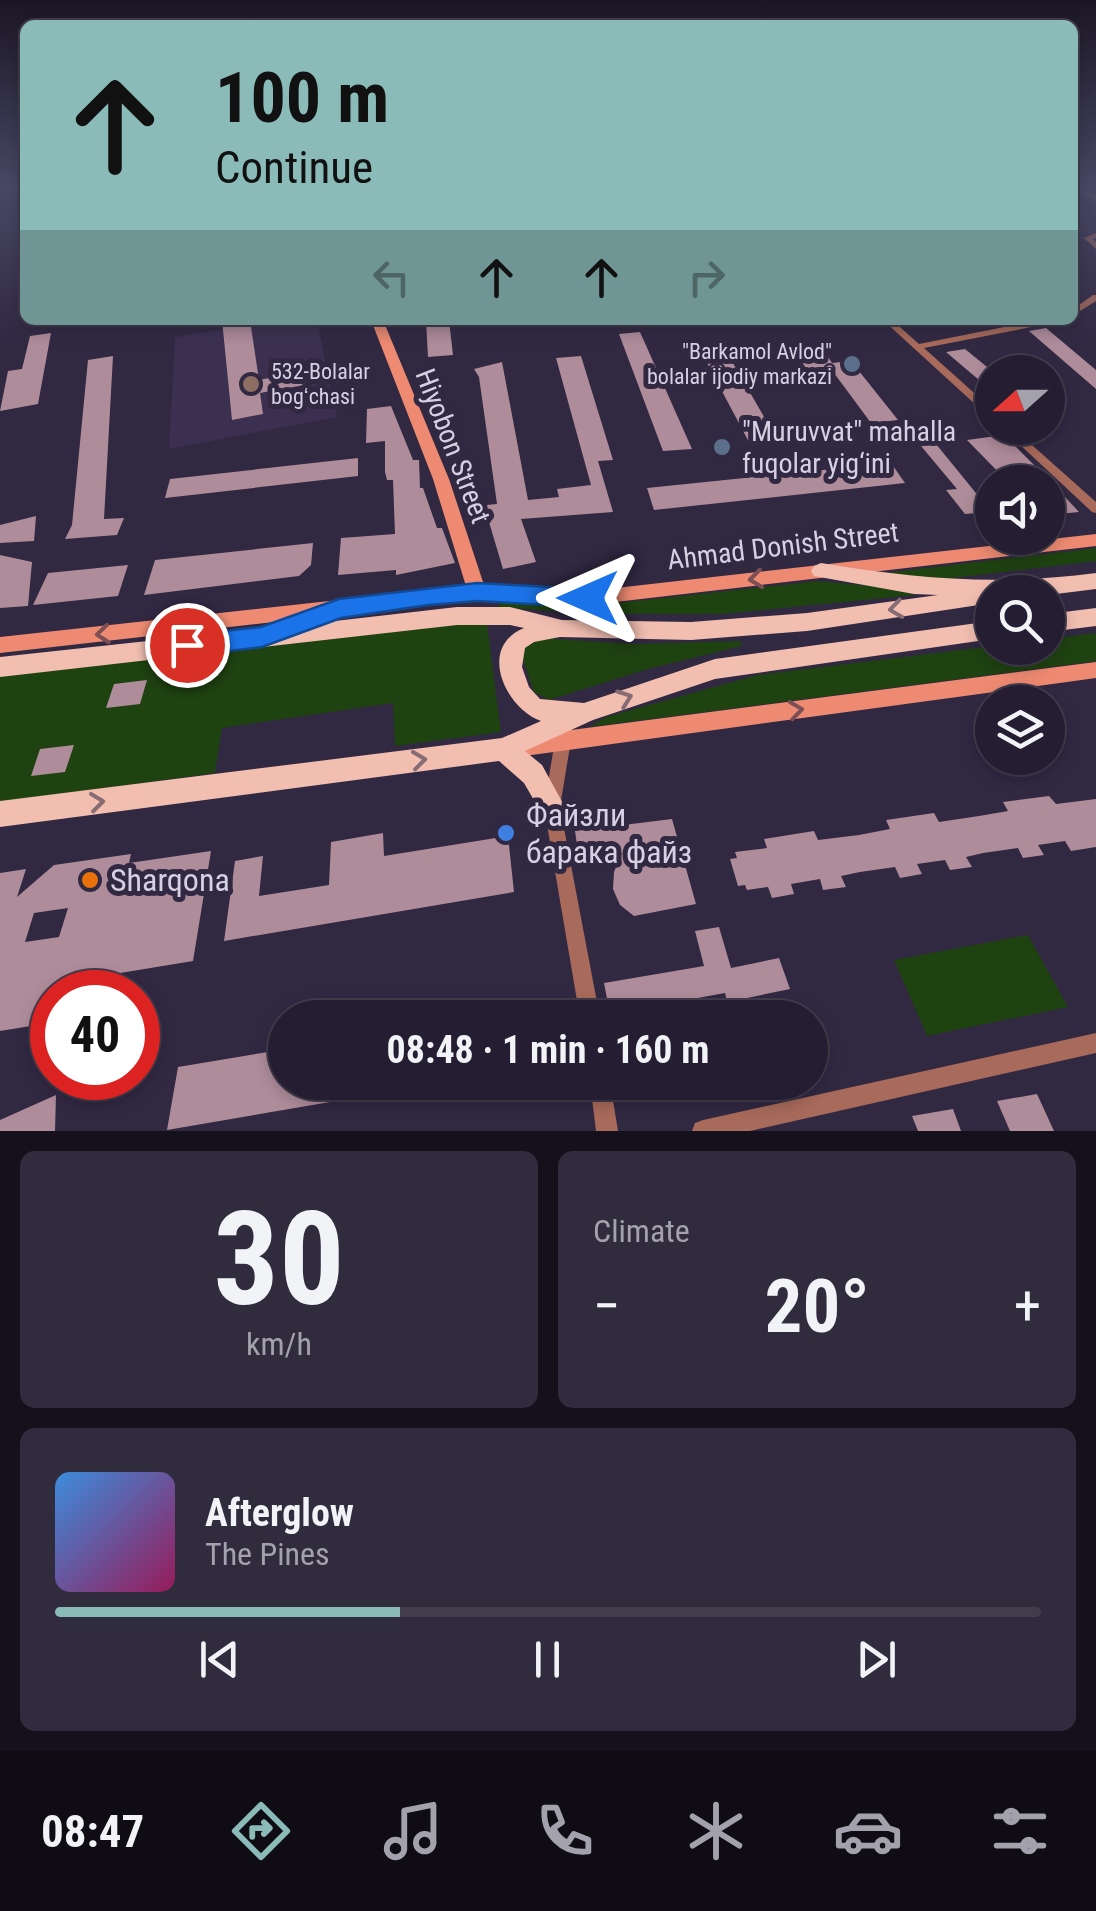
<!DOCTYPE html>
<meta charset="utf-8">
<style>
:root{--surface:#251e32;--page:#312b3e;--text:#f1f3f6;--muted:#a3a2ac;--line:#423c4d;--accent:#8bbbb9}
body{margin:0;font-family:"Roboto Condensed",sans-serif;background:var(--page);color:var(--text);height:100vh;display:flex;flex-direction:column;font-size:38px;white-space:nowrap}
*{box-sizing:border-box;margin:0}
p{font-size:32px;color:var(--muted)}
.icon{flex:none;width:55px;height:55px;fill:none;stroke:currentColor;stroke-width:2;stroke-linecap:round;stroke-linejoin:round}
.map{position:relative;height:1131px;overflow:hidden}
.sheet{display:flex;flex-direction:column;gap:20px;padding:20px;background:#14101c;flex:1}
.sheet>*{flex:none}
.hud{position:absolute;left:20px;top:20px;width:1058px;height:305px;border-radius:15px;box-shadow:0 5px 15px #0003,0 0 0 2px var(--line);background:#8bbbb9;color:#111;overflow:hidden}
.needle{width:65px;rotate:249deg}
.tools{position:absolute;left:975px;top:355px;display:grid;gap:20px}
.tools a{display:grid;place-items:center;width:90px;height:90px;border-radius:50%;background:var(--surface);box-shadow:0 5px 15px #0003,0 0 0 2px var(--line);font-size:50px}
.speed{position:absolute;left:30px;top:970px;display:flex;gap:20px;font-size:50px;font-weight:700;text-align:center}
.speed>*{display:grid;place-content:center;width:130px;height:130px;border-radius:50%;background:var(--surface);box-shadow:0 5px 15px #0003,0 0 0 2px var(--line);line-height:1}
.speed .limit{border:15px solid #d22;background:#fff;color:#111}
.pin{position:absolute;display:grid;place-items:center;width:85px;height:85px;color:#fff;margin:-42px;border:5px solid #fff;border-radius:50%;box-shadow:0 2px 10px #0007}
.me{position:absolute;width:110px;margin:-55px;rotate:270deg;stroke-linejoin:round;filter:drop-shadow(0 0 8px #0008)}
.turn{display:flex;align-items:center;gap:35px;height:210px;padding:0 30px;font-size:45px}
.turn .icon{width:130px;height:130px;stroke-width:2.5}
.turn b{display:block;font-size:70px;line-height:85px}
.lanes{display:flex;align-items:center;height:95px;padding:0 30px;background:#0003;justify-content:center;gap:50px;direction:ltr}
.lanes .off{opacity:.35}
.big{font-size:75px;font-weight:700;line-height:1.1}
.sheet .tile{flex:1;display:flex;flex-direction:column;justify-content:center;gap:15px;min-width:0;padding:0 35px;border-radius:15px;background:var(--page)}
.sheet .dial{align-items:center;gap:0}
.dial b{font-size:130px;line-height:1}
.song{display:flex;align-items:center;gap:30px}
.cover{width:120px;height:120px;border-radius:15px;background:linear-gradient(135deg,hsl(210 70% 55%),hsl(330 70% 35%))}
.played{height:10px;border-radius:5px;background:linear-gradient(90deg,var(--accent) 35%,var(--line) 35%)}
.keys{display:flex;justify-content:space-around;direction:ltr}
.heat{display:flex;justify-content:space-between;align-items:center;font-size:55px;direction:ltr}
.sheet .tiles{flex:1;display:grid;gap:20px;grid-template-columns:1fr 1fr}
.tile:last-child{grid-column:span 2}
.trip{position:absolute;left:268px;top:1000px;width:560px;height:100px;border-radius:50px;background:var(--surface);box-shadow:0 5px 15px #0003,0 0 0 2px var(--line);font-weight:700;line-height:100px;text-align:center}
.tab-bar{display:flex;height:160px;justify-content:space-around;align-items:center;background:#0f0c14;color:var(--muted)}
.tab-bar .icon{width:70px;height:70px}
.tab-bar .active{color:var(--accent)}
.tab-bar b{font-size:45px;color:var(--text)}
.map>svg:first-child{display:block}
.built{fill:#3b3050}
.green{fill:#1f4211}
.building{fill:#af8c9a;fill-rule:evenodd}
.lines{fill:none;stroke-linecap:round;stroke-linejoin:round}
.street{fill:#a86a5a;fill-rule:evenodd}
.secondary{fill:#ed8a71;fill-rule:evenodd}
.primary{fill:#f1beb0;fill-rule:evenodd}
.oneway{stroke:#7c4f55}
.oneway2{stroke:#876c74}
.route{fill:#1a73e8;stroke:#114b97;stroke-width:2.5}
.service-dot{fill:#5c6f8a;stroke:#312842;stroke-width:4}
.education-dot{fill:#8d6e63;stroke:#312842;stroke-width:4}
.shop-dot{fill:#3f7fe0;stroke:#312842;stroke-width:4}
.food-dot{fill:#e8710a;stroke:#312842;stroke-width:4}
.labels{text-anchor:middle;dominant-baseline:central;stroke-width:10;stroke-linejoin:round;paint-order:stroke}
.far-poi-label{font-size:22px;fill:#d6d1e2;stroke:#312842;text-anchor:end}
.poi-label{font-size:28px;fill:#d6d1e2;stroke:#312842;text-anchor:start}
.street-label{font-size:28px;fill:#d6d1e2;stroke:#312842}
.near-poi-label{font-size:32px;fill:#d6d1e2;stroke:#312842;text-anchor:start}
</style>
<div class="map">
<svg width="1096" height="1131" viewBox="0 0 1096 1131">
<rect width="100%" height="100%" fill="#312842"/>
<path class="built" d="M282 320H317L337 417 169 449 175 337Z"/>
<g class="green">
<path d="M1096 548V561L919 582 876 574Z"/>
<path d="M819 581 911 590 916 595 722 614H590L498 607 500 602 590 606Z"/>
<path d="M445 622 487 624 501 732 395 746 393 703 222 728 215 773 0 802V674Z"/>
<path d="M1096 633V661L589 727 606 717 757 675 992 646 1048 648V639Z"/>
<path d="M538 638 634 644 740 641 742 646 648 669 549 700 534 692 522 657 524 649Z"/>
<path d="M1028 935 1068 1007 927 1036 894 960Z"/>
</g>
<g class="building">
<path d="M222 320H250L259 380 301 372 304 385 260 393 263 414 232 420Z"/>
<path d="M426 320H449L453 355 428 357Z"/>
<path d="M1046 328 1096 370V389L1029 331Z"/>
<path d="M640 332 692 449 663 451 619 334Z"/>
<path d="M51 333 38 404 0 411 8 371 22 369 30 336Z"/>
<path d="M722 344 778 441 750 444 698 346Z"/>
<path d="M965 349 992 371V391L946 352Z"/>
<path d="M826 354 832 363 851 361 898 420 871 423 831 369 806 372 796 357Z"/>
<path d="M113 356 104 519 124 518 117 535 65 539 72 525 88 360Z"/>
<path d="M581 356 613 460 598 461 613 512 521 519 536 562 503 569 489 522 478 523 476 506 497 504 479 377 474 369 502 362 528 500 559 497 557 489 591 485 556 358Z"/>
<path d="M391 406 413 460H419L420 488H423L437 528H442L455 563 396 575V570L338 575 341 538 395 534 393 480H387L385 472V441L366 443 367 409Z"/>
<path d="M1004 435 1051 482 1079 512 1058 514 1048 502V482H1008L967 440Z"/>
<path d="M936 444 971 487 991 512 965 514 946 490 957 489 921 446Z"/>
<path d="M358 458V476L165 498 170 479Z"/>
<path d="M891 463 905 483 654 510 647 488Z"/>
<path d="M36 516 34 541 0 543V525Z"/>
<path d="M313 543 311 565 299 576 144 595 155 560Z"/>
<path d="M0 555 32 562 28 606 0 608Z"/>
<path d="M128 565 118 596 33 605 48 573Z"/>
<path d="M147 680 140 704 106 708 114 684Z"/>
<path d="M74 745 65 772 31 776 40 749Z"/>
<path d="M1049 796 1056 804 1096 799V847L1071 851 1065 841 1038 845 1044 855 1023 858 1018 848 983 853 966 857 972 867 950 870 945 860 917 864 922 874 900 878 895 867 860 872 841 876 846 887 823 890 820 879 791 884 794 894 772 898 768 887 747 890 745 885 738 886 730 859 737 858 735 852 767 848 764 839 814 831 818 840 859 835 890 829 886 820 934 813 939 822 979 816 1008 811 1003 802Z"/>
<path d="M672 819 696 904 634 916 620 905 613 889 614 872 622 853 579 859 575 831Z"/>
<path d="M383 833 384 856 508 836 514 892 224 941 235 861 263 856 259 896 329 885 331 842Z"/>
<path d="M211 851 193 961 102 976 98 992H52L43 1024 0 1031V873L26 869 17 897 54 865 131 854 129 863ZM68 908 59 937 25 942 34 913Z"/>
<path d="M719 927 731 968 779 958 790 989 747 998 753 1018H731L725 993 610 1014 604 983 704 966 695 931Z"/>
<path d="M285 1049V1082H400V1090L167 1130 178 1067Z"/>
<path d="M1037 1094 1054 1131H1010L997 1101Z"/>
<path d="M56 1095 55 1131H0V1120Z"/>
<path d="M953 1109 961 1131H918L912 1116Z"/>
</g>
<g class="lines">
<g class="street">
<path d="M1073 188H1080L1096 196V201Z"/>
<path d="M1096 233V238L1093 239 1096 242V249L1084 238Z"/>
<path d="M1093 295H1096V301L1072 316V310Z"/>
<path d="M883 320H892L919 344 1039 320H1056L1052 323 924 348 992 409V417L988 416Z"/>
<path d="M1002 428H1013L1096 502V513L1092 512Z"/>
<path d="M564 727 569 729 572 734 560 807 600 1018H580L544 807 556 734 559 729Z"/>
<path d="M1096 1033V1053L750 1131H692L695 1123 703 1120Z"/>
<path d="M590 1082H610L618 1131H596Z"/>
</g>
<g class="secondary">
<path d="M371 320H383L449 479 484 585 589 591 1096 534V546L589 605 477 599 0 653V637L466 586 433 479Z"/>
<path d="M1096 662V678L517 757 509 754 506 747 509 740 517 737Z"/>
</g>
<g class="primary">
<path d="M821 563C918 579 998 586 1096 573V589L1048 595V592H992V603L807 631 691 640 560 637 534 642 525 648 522 667 529 687 540 699 584 703 715 659 992 621V639L715 679 593 720 525 751 542 765 565 807 561 816 552 820 543 816 524 783 499 761 0 827V801L502 738 541 721C505 708 477 647 524 628L510 625H457L0 677V657L287 626 289 618 339 600 346 602 350 608 346 614 326 622 457 607H510L562 620 691 622 807 613 938 595 914 594 814 576 811 571 814 566Z"/>
<path d="M1096 608V626L1048 632V614Z"/>
</g>
</g>
<defs><path id="oneway-chevron" d="M-2-3.5L2.5 0L-2 3.5" fill="none" stroke-width="1.6" stroke-linecap="round" stroke-linejoin="round" transform="scale(2.5)"/></defs>
<g class="oneway">
<use href="#oneway-chevron" transform="translate(756 579) rotate(173)"/>
<use href="#oneway-chevron" transform="translate(103 634) rotate(174)"/>
<use href="#oneway-chevron" transform="translate(796 710) rotate(-8)"/>
</g>
<g class="oneway2">
<use href="#oneway-chevron" transform="translate(896 609) rotate(172)"/>
<use href="#oneway-chevron" transform="translate(625 698) rotate(-20)"/>
<use href="#oneway-chevron" transform="translate(419 760) rotate(-7)"/>
<use href="#oneway-chevron" transform="translate(97 802) rotate(-7)"/>
</g>
<linearGradient id="sky" x2="0" y2="1"><stop stop-color="#1b1624"/><stop offset="0.54" stop-color="#484865"/><stop offset="1" stop-color="#484865" stop-opacity="0"/></linearGradient>
<rect width="1096" height="346" fill="url(#sky)"/>
<path class="route" d="M477 583 588 589 597 591 600 598 597 605 588 607 477 601 428 605 341 618 262 647 187 656 178 653 175 645 178 638 187 635 261 627 339 599Z"/>
<g class="service-dot">
<circle cx="852" cy="364" r="10"/>
<circle cx="722" cy="447" r="10"/>
</g>
<circle class="education-dot" cx="251" cy="384" r="10"/>
<circle class="shop-dot" cx="506" cy="833" r="10"/>
<circle class="food-dot" cx="90" cy="880" r="10"/>
<g class="labels">
<g class="far-poi-label">
<text x="832" y="351">"Barkamol Avlod"<tspan x="832" dy="25">bolalar ijodiy markazi</tspan></text>
<text x="271" y="371" text-anchor="start">532-Bolalar<tspan x="271" dy="25">bogʻchasi</tspan></text>
</g>
<g class="poi-label">
<text x="742" y="431">"Muruvvat" mahalla<tspan x="742" dy="32">fuqolar yig‘ini</tspan></text>
</g>
<g class="street-label">
<text transform="translate(453 446) rotate(69)">Hiyobon Street</text>
<text transform="translate(783 546) rotate(-7)">Ahmad Donish Street</text>
</g>
<g class="near-poi-label">
<text x="526" y="815">Файзли<tspan x="526" dy="37">барака файз</tspan></text>
<text x="110" y="880">Sharqona</text>
</g>
</g>
</svg>
<div class="tools">
<a><svg class="needle" viewBox="-14 -14 28 28"><path d="M0-13l5 13h-10z" fill="#e53935"/><path d="M0 13l5-13h-10z" fill="#a3a2ac"/></svg></a>
<a><svg class="icon" aria-label="sound" viewBox="0 0 24 24"><path d="M4 9h4l5-4v14l-5-4H4zM17 9q2 3 0 6"/></svg></a>
<a><svg class="icon" aria-label="search" viewBox="0 0 24 24"><circle cx="10" cy="10" r="6"/><path d="M15 15l6 6"/></svg></a>
<a><svg class="icon" aria-label="layers" viewBox="0 0 24 24"><path d="M12 4l9 5-9 5-9-5zM3 14l9 5 9-5"/></svg></a>
</div>
<div class="speed"><div class="limit">40</div></div>
<div class="pin" style="left:187px;top:645px;background:#d93025"><svg class="icon" aria-label="arrive" viewBox="0 0 24 24"><path d="M6 21V4h12l-3 4 3 4H6"/></svg></div>
<svg class="me" style="left:588px;top:598px" viewBox="-20 -20 40 40"><path d="M0-17L14 15 0 8-14 15z" fill="#1a73e8" stroke="#fff" stroke-width="4"/></svg>
<div class="trip">08:48 · 1 min · 160 m</div>
<div class="hud">
<div class="turn"><svg class="icon" aria-label="ahead" viewBox="0 0 24 24"><path d="M12 20V5M6 11l6-6 6 6"/></svg><div><b>100 m</b>Continue</div></div>
<div class="lanes"><svg class="icon off" aria-label="left" viewBox="0 0 24 24"><path d="M17 20v-9H6M10 6l-5 5 5 5"/></svg><svg class="icon" aria-label="ahead" viewBox="0 0 24 24"><path d="M12 20V5M6 11l6-6 6 6"/></svg><svg class="icon" aria-label="ahead" viewBox="0 0 24 24"><path d="M12 20V5M6 11l6-6 6 6"/></svg><svg class="icon off" aria-label="right" viewBox="0 0 24 24"><path d="M7 20v-9h11M14 6l5 5-5 5"/></svg></div>
</div>
</div>
<section class="sheet">
<div class="tiles">
<div class="tile dial"><b>30</b><p>km/h</p></div>
<div class="tile"><p>Climate</p>
<div class="heat"><a>−</a><b class="big">20°</b><a>+</a></div>
</div>
<div class="tile">
<div class="song"><i class="cover"></i><div><b>Afterglow</b><p>The Pines</p></div></div>
<div class="played"></div>
<div class="keys"><svg class="icon" aria-label="previous" viewBox="0 0 24 24"><path d="M18 5L8 12l10 7zM5 5v14"/></svg><svg class="icon" aria-label="pause" viewBox="0 0 24 24"><path d="M8 5v14M16 5v14"/></svg><svg class="icon" aria-label="next" viewBox="0 0 24 24"><path d="M6 5l10 7-10 7zM19 5v14"/></svg></div>
</div>
</div>
</section>
<nav class="tab-bar">
<b>08:47</b>
<svg class="icon active" aria-label="directions" viewBox="0 0 24 24"><path d="M12 3l9 9-9 9-9-9zM9 14v-3h6M13 9l2 2-2 2"/></svg>
<svg class="icon" aria-label="music" viewBox="0 0 24 24"><path d="M9 18V5l10-2v13"/><circle cx="6" cy="18" r="3"/><circle cx="16" cy="16" r="3"/></svg>
<svg class="icon" aria-label="phone" viewBox="0 0 24 24"><path d="M5 4h4l2 5-3 2q2 4 5 5l2-3 5 2v4C11 20 4 13 5 4z"/></svg>
<svg class="icon" aria-label="climate" viewBox="0 0 24 24"><path d="M12 3v18M4 7l16 10M4 17L20 7"/></svg>
<svg class="icon" aria-label="car" viewBox="0 0 24 24"><path d="M5 17H2v-5l4-1 3-4h7l3 4 3 1v5h-3M9 17h6M6 11h13"/><circle cx="7" cy="17" r="2"/><circle cx="17" cy="17" r="2"/></svg>
<svg class="icon" aria-label="filters" viewBox="0 0 24 24"><path d="M4 7h16M4 17h16"/><circle cx="9" cy="7" r="2"/><circle cx="15" cy="17" r="2"/></svg>
</nav>
